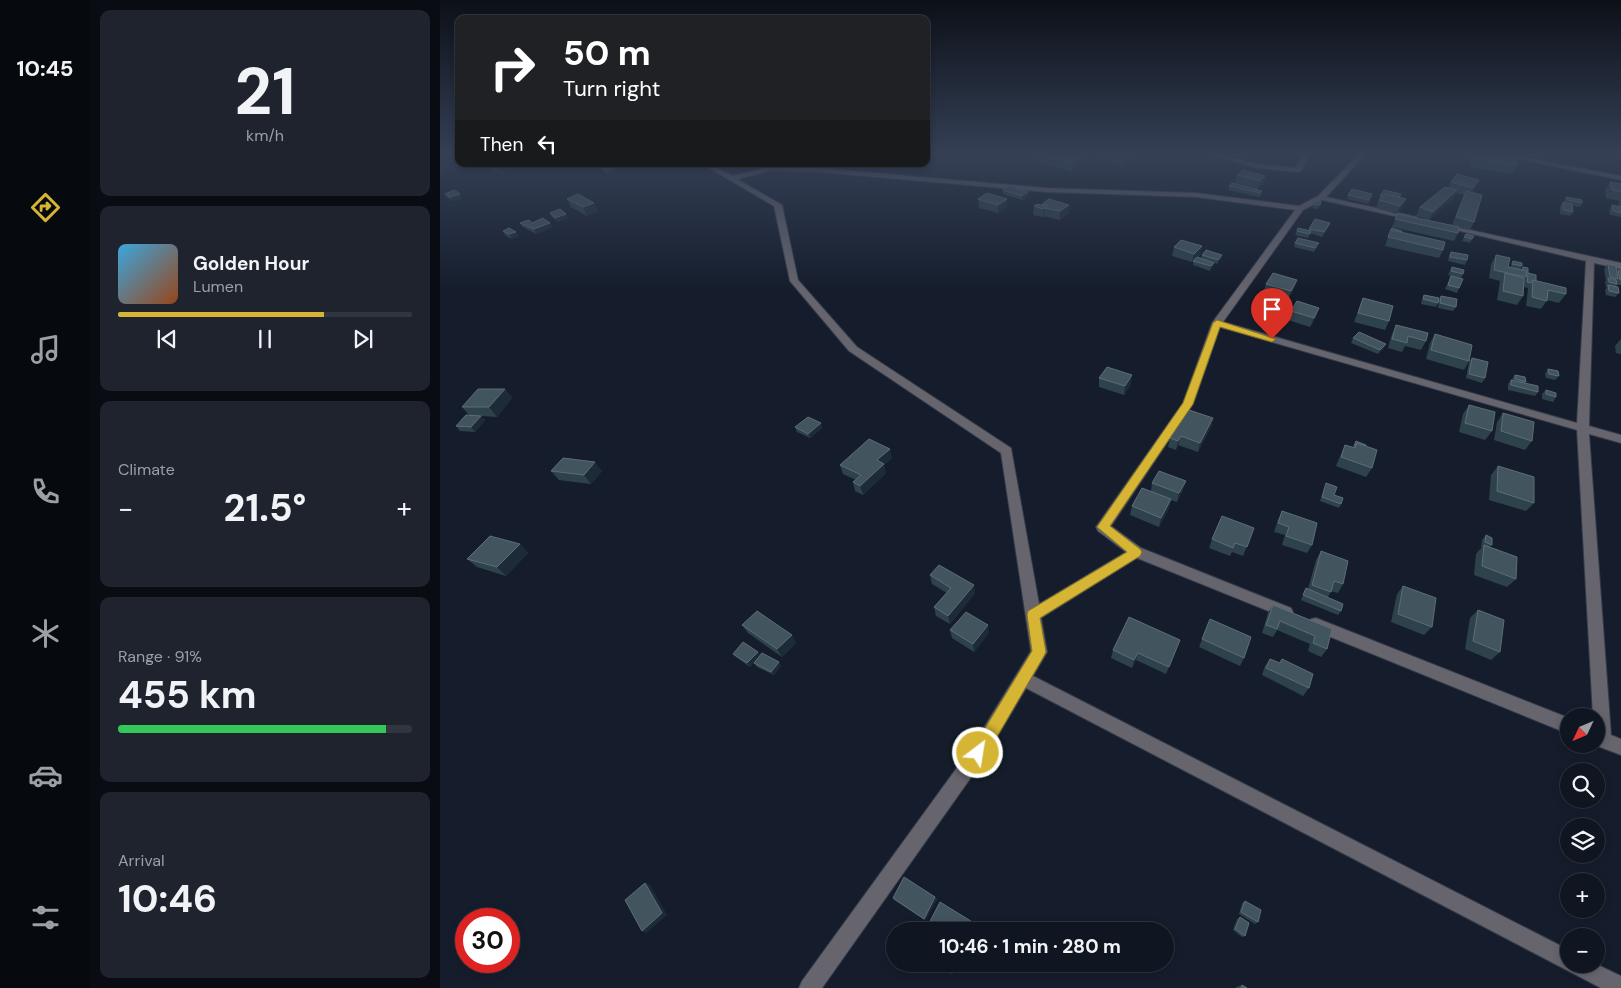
<!DOCTYPE html>
<meta charset="utf-8">
<style>
:root{--surface:#101621;--page:#1e232e;--text:#f1f3f6;--muted:#9c9fa5;--line:#30353f;--accent:#d6b534}
body{margin:0;font-family:"DM Sans",sans-serif;background:var(--page);color:var(--text);height:100vh;display:flex;flex-direction:column;font-size:19px;white-space:nowrap}
*{box-sizing:border-box;margin:0}
p{font-size:16px;color:var(--muted)}
.icon{flex:none;width:28px;height:28px;fill:none;stroke:currentColor;stroke-width:2;stroke-linecap:round;stroke-linejoin:round}
.map{position:relative;flex:1;overflow:hidden}
.drawer{display:flex;flex-direction:column;gap:10px;padding:10px;background:#090c12;width:350px}
.drawer>*{flex:none}
.top-card{position:absolute;left:15px;top:15px;width:475px;height:152px;border-radius:10px;box-shadow:0 2px 8px #0003,0 0 0 1px var(--line);background:#202124;color:#fff;overflow:hidden}
.needle{width:32px;rotate:226deg}
.tools{position:absolute;left:1120px;top:708px;display:grid;gap:10px}
.tools a{display:grid;place-items:center;width:45px;height:45px;border-radius:50%;background:var(--surface);box-shadow:0 2px 8px #0003,0 0 0 1px var(--line);font-size:25px}
.speed{position:absolute;left:15px;top:908px;display:flex;gap:10px;font-size:25px;font-weight:700;text-align:center}
.speed>*{display:grid;place-content:center;width:65px;height:65px;border-radius:50%;background:var(--surface);box-shadow:0 2px 8px #0003,0 0 0 1px var(--line);line-height:1}
.speed .limit{border:8px solid #d22;background:#fff;color:#111}
.pin{position:absolute;display:grid;place-items:center;width:42px;height:42px;color:#fff;margin:-51px -21px;border-radius:50% 50% 50% 0;rotate:-45deg;box-shadow:0 0 5px #0007}
.pin .icon{rotate:45deg}
.me{position:absolute;width:55px;margin:-28px;rotate:31deg;stroke-linejoin:round;filter:drop-shadow(0 0 4px #0008)}
.turn{display:flex;align-items:center;gap:18px;height:105px;padding:0 25px;font-size:22px}
.turn .icon{width:65px;height:65px;stroke-width:2.5}
.turn b{display:block;font-size:35px;line-height:42px}
.then{display:flex;align-items:center;height:48px;padding:0 25px;background:#0003;gap:10px;font-size:19px}
.big{font-size:38px;font-weight:700;line-height:1.1}
.drawer .card{flex:1;display:flex;flex-direction:column;justify-content:center;gap:8px;min-width:0;padding:0 18px;border-radius:10px;background:var(--page)}
.drawer .dial{align-items:center;gap:0}
.dial b{font-size:65px;line-height:1}
.song{display:flex;align-items:center;gap:15px}
.cover{width:60px;height:60px;border-radius:8px;background:linear-gradient(135deg,hsl(200 70% 55%),hsl(20 70% 35%))}
.played{height:5px;border-radius:2px;background:linear-gradient(90deg,var(--accent) 70%,var(--line) 70%)}
.keys{display:flex;justify-content:space-around;direction:ltr}
.heat{display:flex;justify-content:space-between;align-items:center;font-size:28px;direction:ltr}
.charge{height:8px;border-radius:4px;background:linear-gradient(90deg,#34c759 91%,var(--line) 0)}
.trip{position:absolute;left:446px;top:922px;width:288px;height:50px;border-radius:25px;background:var(--surface);box-shadow:0 2px 8px #0003,0 0 0 1px var(--line);font-weight:700;line-height:50px;text-align:center}
main{display:flex;flex:1;min-height:0}
.menu{display:flex;flex-direction:column;width:90px;justify-content:space-around;align-items:center;background:#06090d;color:var(--muted)}
.menu .icon{width:35px;height:35px}
.menu .current{color:var(--accent)}
.menu b{font-size:22px;color:var(--text)}
.map>svg:first-child{display:block}
.lines{fill:none;stroke-linecap:round;stroke-linejoin:round}
.minor-casing{stroke:#333b49;stroke-width:2}
.minor{fill:#66646d;fill-rule:evenodd}
.wall{fill:#2e424c}
.shaded-wall{fill:#1c2b37}
.building{fill:#42555f;stroke:#5d6d77}
.route{fill:#d6b534;stroke:#8b7622}
</style>
<main>
<nav class="menu">
<b>10:45</b>
<svg class="icon current" aria-label="directions" viewBox="0 0 24 24"><path d="M12 3l9 9-9 9-9-9zM9 14v-3h6M13 9l2 2-2 2"/></svg>
<svg class="icon" aria-label="music" viewBox="0 0 24 24"><path d="M9 18V5l10-2v13"/><circle cx="6" cy="18" r="3"/><circle cx="16" cy="16" r="3"/></svg>
<svg class="icon" aria-label="phone" viewBox="0 0 24 24"><path d="M5 4h4l2 5-3 2q2 4 5 5l2-3 5 2v4C11 20 4 13 5 4z"/></svg>
<svg class="icon" aria-label="climate" viewBox="0 0 24 24"><path d="M12 3v18M4 7l16 10M4 17L20 7"/></svg>
<svg class="icon" aria-label="car" viewBox="0 0 24 24"><path d="M5 17H2v-5l4-1 3-4h7l3 4 3 1v5h-3M9 17h6M6 11h13"/><circle cx="7" cy="17" r="2"/><circle cx="17" cy="17" r="2"/></svg>
<svg class="icon" aria-label="filters" viewBox="0 0 24 24"><path d="M4 7h16M4 17h16"/><circle cx="9" cy="7" r="2"/><circle cx="15" cy="17" r="2"/></svg>
</nav>
<section class="drawer">
<div class="card dial"><b>21</b><p>km/h</p></div>
<div class="card">
<div class="song"><i class="cover"></i><div><b>Golden Hour</b><p>Lumen</p></div></div>
<div class="played"></div>
<div class="keys"><svg class="icon" aria-label="previous" viewBox="0 0 24 24"><path d="M18 5L8 12l10 7zM5 5v14"/></svg><svg class="icon" aria-label="pause" viewBox="0 0 24 24"><path d="M8 5v14M16 5v14"/></svg><svg class="icon" aria-label="next" viewBox="0 0 24 24"><path d="M6 5l10 7-10 7zM19 5v14"/></svg></div>
</div>
<div class="card"><p>Climate</p>
<div class="heat"><a>−</a><b class="big">21.5°</b><a>+</a></div>
</div>
<div class="card"><p>Range · 91%</p><b class="big">455 km</b><div class="charge"></div></div>
<div class="card"><p>Arrival</p><b class="big">10:46</b></div>
</section>
<div class="map">
<svg width="1181" height="988" viewBox="0 0 1181 988">
<rect width="100%" height="100%" fill="#151d2c"/>
<g class="lines">
<g class="minor-casing">
<g id="minor">
<path d="M763 153H775L817 164 855 168 865 153H872L860 172H857L817 168Z"/>
<path d="M920 153H927L886 197 977 217V221L882 200 863 210 783 322 1137 423 1146 261 999 226 1003 224 1181 263V269L1154 263 1149 426 1181 435V443L1149 434 1171 735 1181 739V755L1152 744H1156V716H1153L1137 430 780 327 753 404 671 526 701 548 851 608 853 612 851 616 846 618 841 616 697 558 601 618 607 652 593 676 1129 950V964H1156L1181 976V988H1161L586 688 544 759 382 988H359L362 981 532 747 591 651 561 453 409 351 350 281 334 206 262 164H270L292 176 330 167 378 168 606 188 756 193 859 206 878 196ZM330 171 378 172 606 192 756 197 855 210 772 323 743 403 656 527 658 531 686 552 599 604 571 448 417 347 358 280 342 205 297 179Z"/>
<path d="M1049 153H1063L1181 176V180Z"/>
<path d="M876 618 1129 718V734L871 629 869 624 871 619Z"/>
</g>
</g>
<use href="#minor" class="minor"/>
</g>
<g class="wall">
<path d="M663 153H697V155L683 166 663 160Z"/>
<path d="M776 153H801L794 158Z"/>
<path d="M1041 153 1076 166 1072 174 1030 167V162L1034 154 1041 155Z"/>
<path d="M594 154 643 156V164L632 172 594 161Z"/>
<path d="M46 164H82L83 165 60 173 47 167Z"/>
<path d="M160 167H176L178 171 169 175 162 171Z"/>
<path d="M797 175 825 176 823 184 817 189 795 183Z"/>
<path d="M1011 182 1035 188 1032 193 1034 222 1030 230 1019 228 1018 233 1014 241 952 227 958 214 1012 225 1024 195 1016 193 1013 199 989 220 976 216 980 207 1008 188Z"/>
<path d="M1170 182 1181 184V217L1170 215 1169 210 1172 205 1179 207 1178 204 1180 201 1166 198 1165 190Z"/>
<path d="M789 186 822 191 821 195 819 197 788 190Z"/>
<path d="M563 190 588 196 583 200 563 194Z"/>
<path d="M5 194H20L22 198 13 201 8 198Z"/>
<path d="M908 195 931 198 928 204 907 199Z"/>
<path d="M940 196 959 198 962 208 956 214 936 208Z"/>
<path d="M1126 197 1142 203 1140 207 1133 206V212L1130 216 1120 214V206L1123 202H1124V201Z"/>
<path d="M127 199 154 203 158 211 147 216 131 207Z"/>
<path d="M538 199H567V207L558 213 539 208Z"/>
<path d="M875 201 881 202 878 209 872 208Z"/>
<path d="M602 204 629 213 620 220 604 216 603 217 593 215 594 206 602 205Z"/>
<path d="M110 213 126 214 128 218 118 222 112 217Z"/>
<path d="M80 223H92L113 227 96 234 83 227Z"/>
<path d="M890 223 888 227 882 237 870 233 868 238 855 235 858 228 869 230V229Z"/>
<path d="M63 231 79 236 72 239 65 235Z"/>
<path d="M950 231 962 232 1003 250 999 258 945 246Z"/>
<path d="M1026 234 1034 236 1030 243 1022 241Z"/>
<path d="M855 243 877 247 874 252 854 247Z"/>
<path d="M762 246 760 255 757 258 761 259 762 255H782L781 259 777 264 774 263 773 267 770 271 753 265V261L752 262 732 256 734 247Z"/>
<path d="M1011 252 1027 260 1025 265 1008 261 1009 256Z"/>
<path d="M1056 255 1068 267H1070L1073 261 1082 266 1080 270H1081L1083 267 1096 281 1126 294 1119 303 1107 300 1101 309 1086 306 1088 288 1084 287 1085 280 1083 296 1077 305 1057 300 1060 281 1049 278 1051 264Z"/>
<path d="M1168 264 1177 272 1178 270H1181V285H1177L1175 287 1179 293 1175 297 1166 295 1165 290 1167 287H1166L1165 282 1166 281 1164 269Z"/>
<path d="M1012 267 1023 274 1021 278 1019 288 1017 293 1005 289 1011 276 1008 275Z"/>
<path d="M857 280 854 288 848 300 823 293 826 284Z"/>
<path d="M984 295 998 303 996 307 981 304 982 300Z"/>
<path d="M1001 296 1016 307 1013 311 998 308 999 300Z"/>
<path d="M923 298 949 321 945 330 914 322Z"/>
<path d="M824 306 846 307 841 316 823 310Z"/>
<path d="M851 311 876 317 870 327 848 320Z"/>
<path d="M956 325 986 341 981 350 965 346 962 352 948 348 952 334Z"/>
<path d="M995 334 1029 361 1024 370 986 359 990 343Z"/>
<path d="M913 338 944 348 938 354 911 343Z"/>
<path d="M1181 339V354L1176 353 1175 346Z"/>
<path d="M1032 358 1045 378 1042 383 1026 378 1029 362Z"/>
<path d="M1108 369 1119 376 1115 380 1106 378 1105 374Z"/>
<path d="M1075 375 1086 382 1084 383 1098 392 1095 396 1068 390V384Z"/>
<path d="M659 378 691 384 684 395 659 387Z"/>
<path d="M65 389 72 398 57 417 41 416 45 420 35 432 20 431 16 426 29 415 22 407Z"/>
<path d="M1106 390 1116 397 1113 402 1102 399V394Z"/>
<path d="M1029 405 1052 431 1045 440 1019 432 1023 414Z"/>
<path d="M1063 413 1092 441 1085 450 1054 440 1057 422Z"/>
<path d="M773 418 771 427 758 452 738 445 736 450 728 447 730 438Z"/>
<path d="M381 423 382 428 370 438 357 432 355 427Z"/>
<path d="M916 441 926 446 932 468 926 477 896 466 901 454 905 445 913 447Z"/>
<path d="M452 458 444 465 446 473 423 495 415 491 413 482 416 480 403 474 400 465Z"/>
<path d="M1058 466 1094 503 1086 511 1049 500 1051 475Z"/>
<path d="M111 471H162L151 484 119 480Z"/>
<path d="M712 483 743 490 737 502 731 500 729 508 719 527 690 515 692 506 711 491Z"/>
<path d="M886 483 901 504 899 508 880 501Z"/>
<path d="M842 511 872 545 867 553 842 545 845 535 834 532 838 520Z"/>
<path d="M814 528 803 556 792 552 790 556 769 548 772 539Z"/>
<path d="M1046 535 1052 545 1049 547 1076 579 1067 587 1034 575 1036 554 1042 547H1041L1042 540Z"/>
<path d="M80 544 88 553 66 576 37 567 27 559Z"/>
<path d="M881 551 903 584 898 593 891 591 888 597 901 611 898 615 861 600 866 588 868 589 876 560Z"/>
<path d="M490 575 535 593 510 624 496 616 494 607 507 593 492 584Z"/>
<path d="M963 586 992 627 984 635 951 622 957 594Z"/>
<path d="M833 605 892 629 887 649 881 657 868 651 870 644 837 630 833 637 822 633 828 613Z"/>
<path d="M1038 610 1060 652 1051 660 1025 649 1030 618Z"/>
<path d="M770 619 804 658 800 666 759 647Z"/>
<path d="M302 625 356 643 342 657 308 633Z"/>
<path d="M510 630 549 633 534 652 512 638Z"/>
<path d="M740 640 726 674 696 660 692 668 671 658 673 650Z"/>
<path d="M318 652 320 655 310 667 296 657 293 654Z"/>
<path d="M830 659 839 663 842 659 869 688 863 696 822 675 825 666Z"/>
<path d="M314 663 341 665 334 675 317 667Z"/>
<path d="M495 897 497 899 485 920 454 900 453 898Z"/>
<path d="M805 901 818 922 815 924 799 914 802 903Z"/>
<path d="M800 917 805 936 802 937 793 930 797 919Z"/>
<path d="M802 985 807 988H796V987Z"/>
</g>
<g class="shaded-wall">
<path d="M690 153H697V155L683 166 684 158Z"/>
<path d="M795 153H801L794 158Z"/>
<path d="M643 156V164L632 172 633 164Z"/>
<path d="M0 164 6 172 0 174Z"/>
<path d="M59 164H82L83 165 60 173 56 165Z"/>
<path d="M176 167 178 171 169 175 167 171Z"/>
<path d="M825 176 823 184 817 189 820 181Z"/>
<path d="M1039 180 1035 188 1029 196 1033 188Z"/>
<path d="M1017 190 1013 199 989 220 993 212Z"/>
<path d="M588 192V196L583 200 582 196Z"/>
<path d="M20 194 22 198 13 201 10 197Z"/>
<path d="M567 199V207L558 213V205Z"/>
<path d="M966 199 962 208 956 214 960 206Z"/>
<path d="M154 203 158 211 147 216 143 207Z"/>
<path d="M629 205V213L620 220V211Z"/>
<path d="M604 208V216L603 217V209Z"/>
<path d="M126 214 128 218 118 222 115 218Z"/>
<path d="M110 223 113 227 96 234 94 229Z"/>
<path d="M76 232 79 236 72 239 69 234Z"/>
<path d="M762 246 760 255 752 262 754 254Z"/>
<path d="M782 255 781 259 777 264 778 260Z"/>
<path d="M774 263 773 267 770 271 771 266Z"/>
<path d="M857 280 854 288 848 300 851 291Z"/>
<path d="M879 308 876 317 870 327 874 318Z"/>
<path d="M946 344 944 348 938 354 940 350Z"/>
<path d="M692 375 691 384 684 395 685 386Z"/>
<path d="M65 389 72 398 57 417 49 407Z"/>
<path d="M41 416 45 420 35 432 31 427Z"/>
<path d="M773 418 771 427 758 452 760 443Z"/>
<path d="M381 423 382 428 370 438 368 434Z"/>
<path d="M741 436 738 445 736 450 738 441Z"/>
<path d="M450 449 452 458 444 465 446 473 423 495 420 486 437 460Z"/>
<path d="M155 462 162 471 151 484 144 475Z"/>
<path d="M746 481 743 490 737 502 739 493Z"/>
<path d="M731 499 729 508 719 527 721 518Z"/>
<path d="M80 544 88 553 66 576 57 567Z"/>
<path d="M534 585 535 593 510 624 508 616Z"/>
<path d="M548 625 549 633 534 652 533 644Z"/>
<path d="M352 635 356 643 342 657 337 649Z"/>
<path d="M318 652 320 655 310 667 307 663Z"/>
<path d="M698 653 696 660 692 668 694 660Z"/>
<path d="M339 662 341 665 334 675 331 672Z"/>
<path d="M205 883 210 885 227 915 206 933 202 931Z"/>
<path d="M495 897 497 899 485 920 484 919Z"/>
<path d="M534 923 535 926 533 931H530Z"/>
<path d="M514 964H517L512 976 510 973Z"/>
</g>
<g class="building">
<path d="M595 153H633L643 156 633 164 594 154Z"/>
<path d="M666 153H690L684 158Z"/>
<path d="M1041 153 1077 159 1076 166 1033 159 1034 154 1041 155Z"/>
<path d="M169 164 176 167 167 171 160 167Z"/>
<path d="M803 170 825 176 820 181 797 175Z"/>
<path d="M1017 174 1039 180 1033 188 1011 182Z"/>
<path d="M1170 182 1181 184V192L1172 190Z"/>
<path d="M792 183 822 191 820 193 789 186Z"/>
<path d="M569 186 588 192 582 196 563 190Z"/>
<path d="M1005 187 1017 190 993 212 980 207Z"/>
<path d="M912 189 932 194 929 200 908 195Z"/>
<path d="M14 190 20 194 10 197 5 194Z"/>
<path d="M944 190 961 194 959 197 945 194 942 197 940 196Z"/>
<path d="M1026 191 1042 195 1034 222 1016 217Z"/>
<path d="M547 193 567 199 558 205 538 199Z"/>
<path d="M138 194 154 203 143 207 127 199Z"/>
<path d="M945 194 966 199 960 206 939 200Z"/>
<path d="M1126 197 1142 200V203L1127 200Z"/>
<path d="M609 199 629 205 620 211 604 208 608 205 602 204Z"/>
<path d="M875 201 881 202 880 205 874 204Z"/>
<path d="M1123 202 1132 204 1133 212 1123 210Z"/>
<path d="M597 204 606 206 603 209 594 206Z"/>
<path d="M1172 205 1181 207V213L1173 211Z"/>
<path d="M120 209 126 214 115 218 110 213Z"/>
<path d="M958 214 1019 227 1018 233 955 219Z"/>
<path d="M103 218 110 223 94 229 80 223 89 220 92 223Z"/>
<path d="M875 219 890 223 884 232 869 229Z"/>
<path d="M69 228 76 232 69 234 63 231Z"/>
<path d="M858 228 871 231 870 234 857 231Z"/>
<path d="M952 228 962 231V232L951 230V231H950Z"/>
<path d="M951 230 1005 242 1003 250 948 237Z"/>
<path d="M1026 234 1034 236 1032 239 1024 237Z"/>
<path d="M858 238 879 243 875 248 855 243Z"/>
<path d="M741 240 762 246 754 254 734 247Z"/>
<path d="M766 250 782 255 778 260 762 255Z"/>
<path d="M1011 252 1028 255 1027 260 1010 257Z"/>
<path d="M1056 255 1070 258 1068 267 1087 271 1086 277 1054 270Z"/>
<path d="M757 257 774 263 771 266 753 261Z"/>
<path d="M1073 261 1082 263V266L1072 264Z"/>
<path d="M1168 264 1176 266 1178 279 1170 277Z"/>
<path d="M1012 267 1024 270 1023 274 1011 271Z"/>
<path d="M1083 267 1088 268V273L1096 275V281L1093 280 1091 283 1087 282 1088 275H1086L1087 271 1082 270Z"/>
<path d="M1178 270H1181V280H1180Z"/>
<path d="M833 273 857 280 851 291 826 284Z"/>
<path d="M1065 273 1084 278 1083 296 1063 291Z"/>
<path d="M1011 276 1023 279 1019 288 1008 285Z"/>
<path d="M1168 278 1176 280 1177 284 1169 282Z"/>
<path d="M1093 280 1126 288V294L1108 290 1107 301 1092 297Z"/>
<path d="M1168 285 1178 287 1179 293 1169 291Z"/>
<path d="M984 295 999 298 998 303 983 299Z"/>
<path d="M1001 296 1017 299 1016 307 1000 303Z"/>
<path d="M829 298 848 303 842 311 824 306Z"/>
<path d="M923 298 953 306 949 321 918 313Z"/>
<path d="M857 301 879 308 874 318 851 311Z"/>
<path d="M956 325 988 333 986 341 968 336 967 343 952 339Z"/>
<path d="M919 332 946 344 940 350 913 338Z"/>
<path d="M995 334 1032 345 1029 361 991 350Z"/>
<path d="M1032 358 1048 362 1045 378 1029 374Z"/>
<path d="M667 367 692 375 685 386 659 378Z"/>
<path d="M1108 369 1118 371 1119 376 1109 374Z"/>
<path d="M1075 375 1085 377 1086 382 1075 379Z"/>
<path d="M1071 380 1098 386V392L1071 385Z"/>
<path d="M38 389H65L49 407H22Z"/>
<path d="M1106 390 1116 393V397L1106 394Z"/>
<path d="M1029 405 1055 412 1052 431 1025 423Z"/>
<path d="M746 409 773 418 760 443 741 436 738 441 730 438Z"/>
<path d="M1063 413 1094 422 1092 441 1061 431Z"/>
<path d="M26 415 41 416 31 427 16 426Z"/>
<path d="M368 417 381 423 368 434 355 427Z"/>
<path d="M429 439 450 449 437 460 444 464 420 486 413 482 421 475 400 465Z"/>
<path d="M916 441 926 445V446L917 443 915 446H914Z"/>
<path d="M917 443 937 450 932 468 901 457 905 445 915 448Z"/>
<path d="M123 458 155 462 144 475 111 471Z"/>
<path d="M1058 466 1094 477V503L1057 491Z"/>
<path d="M719 471 746 481 739 493 712 483Z"/>
<path d="M886 483 897 487 894 495 903 498 901 504 882 497Z"/>
<path d="M702 488 731 499 721 518 692 506Z"/>
<path d="M842 511 877 523 872 545 846 536 849 527 838 523Z"/>
<path d="M782 516 814 528 807 547 795 543 793 548 772 539Z"/>
<path d="M1046 535 1052 538V545L1045 542Z"/>
<path d="M50 536 80 544 57 567 27 559Z"/>
<path d="M1044 545 1077 557 1076 579 1042 566Z"/>
<path d="M881 551 908 561 903 584 894 581 891 592 872 585Z"/>
<path d="M499 565 534 585 508 616 494 607 511 588 490 575Z"/>
<path d="M963 586 996 598 992 627 958 614Z"/>
<path d="M866 588 903 604 901 611 863 595Z"/>
<path d="M833 605 892 629 887 649 873 643 875 636 840 621 837 629 826 625Z"/>
<path d="M1038 610 1064 620 1060 652 1033 641Z"/>
<path d="M317 611 352 635 337 649 302 625Z"/>
<path d="M526 612 548 625 533 644 510 630Z"/>
<path d="M689 617 740 640 729 667 698 653 694 660 673 650Z"/>
<path d="M770 619 811 637 804 658 762 639Z"/>
<path d="M303 642 318 652 307 663 293 654Z"/>
<path d="M322 653 339 662 331 672 314 663Z"/>
<path d="M830 659 840 663 842 659 873 674 869 688 826 668Z"/>
<path d="M464 877 495 897 484 919 453 898Z"/>
<path d="M205 883 222 913 202 931 185 900Z"/>
<path d="M805 901 821 910 818 922 801 912Z"/>
<path d="M500 902 534 923 530 931H485Z"/>
<path d="M800 917 809 923 805 936 795 929Z"/>
<path d="M495 964H514L510 973Z"/>
<path d="M802 985 807 988H801Z"/>
</g>
<linearGradient id="sky" x2="0" y2="1"><stop stop-color="#0c1018"/><stop offset="0.53" stop-color="#354056"/><stop offset="1" stop-color="#354056" stop-opacity="0"/></linearGradient>
<rect width="1181" height="291" fill="url(#sky)"/>
<path class="route" d="M777 320 836 339 832 342 780 327 753 404 670 526 700 549 702 552 700 556 600 618 606 652 604 656 544 759 538 761 533 759 531 753 533 748 592 651 587 615 588 611 687 552 657 527 743 403 773 323Z"/>
</svg>
<div class="tools">
<a><svg class="needle" viewBox="-14 -14 28 28"><path d="M0-13l5 13h-10z" fill="#e53935"/><path d="M0 13l5-13h-10z" fill="#9c9fa5"/></svg></a>
<a><svg class="icon" aria-label="search" viewBox="0 0 24 24"><circle cx="10" cy="10" r="6"/><path d="M15 15l6 6"/></svg></a>
<a><svg class="icon" aria-label="layers" viewBox="0 0 24 24"><path d="M12 4l9 5-9 5-9-5zM3 14l9 5 9-5"/></svg></a>
<a>+</a>
<a>−</a>
</div>
<div class="speed"><div class="limit">30</div></div>
<div class="pin" style="left:832px;top:339px;background:#d93025"><svg class="icon" aria-label="arrive" viewBox="0 0 24 24"><path d="M6 21V4h12l-3 4 3 4H6"/></svg></div>
<svg class="me" style="left:538px;top:753px" viewBox="-20 -20 40 40"><circle r="17" fill="#d6b534" stroke="#fff" stroke-width="3"/><path d="M0-11L8 9 0 5-8 9z" fill="#fff"/></svg>
<div class="trip">10:46 · 1 min · 280 m</div>
<div class="top-card">
<div class="turn"><svg class="icon" aria-label="right" viewBox="0 0 24 24"><path d="M7 20v-9h11M14 6l5 5-5 5"/></svg><div><b>50 m</b>Turn right</div></div>
<div class="then">Then<svg class="icon" aria-label="left" viewBox="0 0 24 24"><path d="M17 20v-9H6M10 6l-5 5 5 5"/></svg></div>
</div>
</div>
</main>
